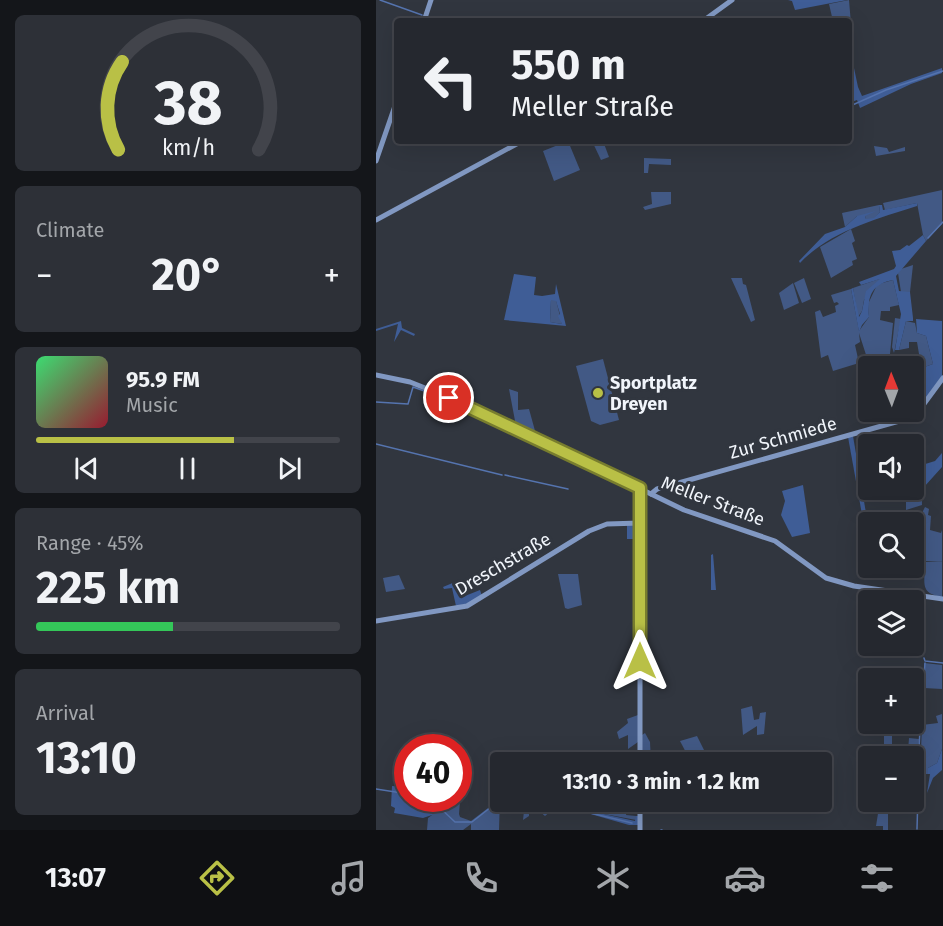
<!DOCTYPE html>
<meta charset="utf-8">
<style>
:root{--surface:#25282f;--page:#2d3037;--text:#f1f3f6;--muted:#a3a6aa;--line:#42444b;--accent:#b9c046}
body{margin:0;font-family:"Fira Sans",sans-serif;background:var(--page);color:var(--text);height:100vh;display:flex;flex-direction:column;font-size:22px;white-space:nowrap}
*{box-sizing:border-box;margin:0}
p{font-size:20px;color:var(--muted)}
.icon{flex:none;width:33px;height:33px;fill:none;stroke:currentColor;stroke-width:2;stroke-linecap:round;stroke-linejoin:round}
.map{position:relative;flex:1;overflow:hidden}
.sheet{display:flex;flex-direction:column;gap:15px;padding:15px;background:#14161a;width:376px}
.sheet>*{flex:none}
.banner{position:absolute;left:18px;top:18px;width:458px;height:126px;border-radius:6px;box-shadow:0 6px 24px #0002,0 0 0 2px var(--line);background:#25282f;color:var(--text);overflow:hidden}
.needle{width:39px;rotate:359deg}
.tools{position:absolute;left:482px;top:356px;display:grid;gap:12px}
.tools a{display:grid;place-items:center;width:66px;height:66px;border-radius:6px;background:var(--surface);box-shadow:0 6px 24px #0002,0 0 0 2px var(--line);font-size:30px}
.speed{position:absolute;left:18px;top:734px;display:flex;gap:12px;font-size:30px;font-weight:700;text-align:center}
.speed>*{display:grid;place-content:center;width:78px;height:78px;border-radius:50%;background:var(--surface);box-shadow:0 6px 24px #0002,0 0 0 2px var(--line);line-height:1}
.speed .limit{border:9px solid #d22;background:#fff;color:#111}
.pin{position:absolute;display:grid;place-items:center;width:51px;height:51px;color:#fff;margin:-26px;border:3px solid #fff;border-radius:50%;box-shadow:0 2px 6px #0007}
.me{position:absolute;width:66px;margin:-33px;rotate:0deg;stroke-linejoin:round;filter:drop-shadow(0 0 4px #0008)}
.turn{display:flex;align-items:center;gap:21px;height:126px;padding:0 18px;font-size:27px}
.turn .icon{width:78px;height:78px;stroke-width:2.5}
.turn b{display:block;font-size:42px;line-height:51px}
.big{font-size:45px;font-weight:700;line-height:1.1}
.sheet .widget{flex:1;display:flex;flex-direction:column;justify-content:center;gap:9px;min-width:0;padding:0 21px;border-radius:9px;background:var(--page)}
.sheet .dial{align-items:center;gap:0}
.dial svg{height:156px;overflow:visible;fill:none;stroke:var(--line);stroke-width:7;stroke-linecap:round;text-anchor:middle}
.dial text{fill:var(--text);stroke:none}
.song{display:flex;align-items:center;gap:18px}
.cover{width:72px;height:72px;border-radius:9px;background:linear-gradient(135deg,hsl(140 70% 55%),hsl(350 70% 35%))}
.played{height:6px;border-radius:3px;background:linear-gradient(90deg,var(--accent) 65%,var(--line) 65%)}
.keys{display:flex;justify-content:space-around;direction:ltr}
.heat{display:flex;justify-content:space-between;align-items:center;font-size:33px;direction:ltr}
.charge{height:9px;border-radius:4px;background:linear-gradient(90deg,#34c759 45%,var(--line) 0)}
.trip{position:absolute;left:114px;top:752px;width:342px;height:60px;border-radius:6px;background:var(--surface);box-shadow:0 6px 24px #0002,0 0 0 2px var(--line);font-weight:700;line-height:60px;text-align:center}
.tab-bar{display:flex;height:96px;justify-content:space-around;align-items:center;background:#0f1013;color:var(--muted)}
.tab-bar .icon{width:42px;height:42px}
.tab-bar .current{color:var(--accent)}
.tab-bar b{font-size:27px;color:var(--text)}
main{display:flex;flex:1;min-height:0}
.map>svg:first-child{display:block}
.green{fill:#425985}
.forest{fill:#3f5d96;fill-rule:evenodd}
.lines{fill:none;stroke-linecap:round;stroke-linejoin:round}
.stream{stroke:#5574af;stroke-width:1.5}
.secondary{stroke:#8198c2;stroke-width:5}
.route-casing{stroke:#787d2e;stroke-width:15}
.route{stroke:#b9c046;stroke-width:10}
.poi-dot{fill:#b9c046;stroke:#31363f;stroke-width:2}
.labels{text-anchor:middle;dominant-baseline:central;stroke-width:6;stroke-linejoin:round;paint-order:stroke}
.poi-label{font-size:18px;font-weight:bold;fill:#f1f5fb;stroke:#31363f;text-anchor:start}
.street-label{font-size:18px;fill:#f1f5fb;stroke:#31363f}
</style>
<main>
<section class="sheet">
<div class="widget dial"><svg viewBox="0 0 100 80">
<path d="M14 69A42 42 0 1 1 86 69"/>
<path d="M14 69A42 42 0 0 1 16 24" stroke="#b9c046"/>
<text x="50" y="56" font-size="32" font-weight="700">38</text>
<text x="50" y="72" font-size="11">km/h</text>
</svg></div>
<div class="widget"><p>Climate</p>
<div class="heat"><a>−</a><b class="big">20°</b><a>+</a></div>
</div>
<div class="widget">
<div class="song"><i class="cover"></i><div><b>95.9 FM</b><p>Music</p></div></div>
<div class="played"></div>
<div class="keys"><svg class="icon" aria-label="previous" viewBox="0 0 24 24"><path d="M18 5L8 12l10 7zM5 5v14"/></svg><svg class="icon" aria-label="pause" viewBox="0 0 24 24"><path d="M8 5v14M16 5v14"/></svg><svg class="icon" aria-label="next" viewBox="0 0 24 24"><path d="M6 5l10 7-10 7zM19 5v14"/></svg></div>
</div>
<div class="widget"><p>Range · 45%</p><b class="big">225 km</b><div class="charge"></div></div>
<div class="widget"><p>Arrival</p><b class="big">13:10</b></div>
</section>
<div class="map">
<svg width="567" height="830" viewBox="0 0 567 830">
<rect width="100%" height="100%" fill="#31363f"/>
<g class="green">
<path d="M473 0 475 24 473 25 472 21H457L453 4Z"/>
<path d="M181 141H192L204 170 178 181 167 151 182 145Z"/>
<path d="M216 141H227L233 157 225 160Z"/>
<path d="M498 146 511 148 513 152 529 147V151L500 156Z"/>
<path d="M268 158 295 159V165L273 164 272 173H268Z"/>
<path d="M566 190V224L550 241 547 235 541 203 509 210 507 203Z"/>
<path d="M275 192H295V204L269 210 267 207 276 204Z"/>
<path d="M503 205 504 212 498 219H490L489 216H481L469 227 466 213Z"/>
<path d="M475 229 479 241 476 243 481 259 476 261 477 265 455 278 444 247Z"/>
<path d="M537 265 534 292H525L522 273 525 269Z"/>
<path d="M355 278H366L367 284 370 285 379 320 375 322Z"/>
<path d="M428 278 435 299 426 303 418 283Z"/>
<path d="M506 278 488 300 486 311 482 317 477 288Z"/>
<path d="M517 280 523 305 514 307V311H505L504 320 517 323 514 354 492 361 483 333 484 342 479 345 483 363 457 371 452 355 445 358 439 312 444 310 447 317 460 312 459 306 463 304 461 302 458 303 455 295 475 289 483 331 493 317 492 304 500 287 503 284Z"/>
<path d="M417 283 423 303 408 310 403 293Z"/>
<path d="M175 300H180L186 324 174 322Z"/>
<path d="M519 318 525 319 518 353 516 347Z"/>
<path d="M530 321 539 323 541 333 550 336 557 364 537 371V366H524L544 360 541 342H533V348L523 350Z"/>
<path d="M227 359 243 420 224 425 215 421 200 366Z"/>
<path d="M133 389 142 392V410L153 409 161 438 140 426Z"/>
<path d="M545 474 546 505 530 510V489H537V476Z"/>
<path d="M549 507 553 509 552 515 555 516 554 530 565 533 566 530V597C543 593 549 583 549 562L566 561H549L547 511Z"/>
<path d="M182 574H202L206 605 192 609 189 608Z"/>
<path d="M23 575 29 589 10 592 7 578Z"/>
<path d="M548 663 566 665V689L548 688Z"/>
<path d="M376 706 378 720 383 719 384 713 390 712 388 734 381 735V726L367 735 365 709Z"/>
<path d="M566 714V749L561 763 552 768V774H544L546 725 562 723 560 716Z"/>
<path d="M262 715V742L252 749V735L243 739 241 732 252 723 251 719Z"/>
<path d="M269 733 274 742 275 762H266V735Z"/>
<path d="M516 734V745L522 747V750L532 751 533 738 543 739 542 754 508 755V736Z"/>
<path d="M321 736 334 762H315L304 741Z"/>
<path d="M83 788H85L83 814 84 817 95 821 124 799 123 830H95V824L87 830H51L52 818 56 815V803L49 798H82Z"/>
<path d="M193 801H262V804H252L250 815 260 816V820L223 813 214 808 211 813 185 807Z"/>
<path d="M325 801H344L343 810 326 813 329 803Z"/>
<path d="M504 801H512V830H507V826H500Z"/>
<path d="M149 802 182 805 169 816 163 811H153V816L147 820Z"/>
</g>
<g class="forest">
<path d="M412 0H471L419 10 416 1Z"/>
<path d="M475 68H478L482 87 486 96 566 68V73L535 84 484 108 481 100 473 103V90L477 88Z"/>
<path d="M541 203V206C501 219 454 231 424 263L423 261 449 234 469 227 481 216 500 211 489 216 490 219 498 218 504 212 503 205H506L507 210Z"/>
<path d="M547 235 550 241 520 276 523 291 534 292 537 318V321H530L523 350H519L525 314 517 280C496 284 491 296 493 317L486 325 483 332 475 289 477 288 483 317 486 311 490 291 504 279 485 285 483 282 518 269 520 266 516 251 524 250 531 245 533 246Z"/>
<path d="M138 274 160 277 158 295 166 296 179 294 180 284 190 326 128 320ZM175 300 180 301 184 314 182 316 186 324 174 322Z"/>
<path d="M540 319 566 321V376L540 413 536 411 537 371 557 364 550 336 541 333Z"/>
<path d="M25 321 26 328 39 334 38 336 25 330 18 342 22 324 0 331V329Z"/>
<path d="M477 436 491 519 487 520 472 437Z"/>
<path d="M566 453V467L548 487 546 465 559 461Z"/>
<path d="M427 485 434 533 416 537 405 515 409 501 406 491Z"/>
<path d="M265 520H271V526H266V539H251V524Z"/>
<path d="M337 554 340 590H335V555Z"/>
<path d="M79 582 84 598 104 590 106 596 90 604 80 606 76 588 68 589 67 587Z"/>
<path d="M566 749V770L557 778 551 793 554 774H552V768L561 763Z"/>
<path d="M16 786 31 787 32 798H49L56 803V815L47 818 18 813 19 808 15 806Z"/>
<path d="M217 806 223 807V813L259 821 260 816H262V825H253L211 813Z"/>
</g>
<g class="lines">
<g class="stream">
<path d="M4 0 46 15"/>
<path d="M472 107 510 90 567 71"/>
<path d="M552 238 567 222"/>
<path d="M0 402 32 404 37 387 54 393"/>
<path d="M0 444 126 475"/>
<path d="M129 475 192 489"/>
<path d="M548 658 549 661 567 663"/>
<path d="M547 687 549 663"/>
<path d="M544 700 545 691"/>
<path d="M544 723V706"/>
<path d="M543 749 544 729"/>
<path d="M0 789 26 793"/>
<path d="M542 790 543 751"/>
<path d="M30 794H32"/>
<path d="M40 798 61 805 79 822H96L124 800"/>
<path d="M139 801 183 805"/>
<path d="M185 806 256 823"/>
<path d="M541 829 542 794"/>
<path d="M285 830H286"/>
</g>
<g class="secondary">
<path d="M48 21 55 0"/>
<path d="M327 21 356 0"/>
<path d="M0 161 21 100"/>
<path d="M0 220 146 141"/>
<path d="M0 375 34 382 87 403 308 510 399 541 450 578 478 586 567 599"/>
<path d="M264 488V762"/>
<path d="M275 494 281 489 534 418 542 412 567 378"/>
<path d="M0 621 91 606 213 531 231 524 264 523"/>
<path d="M264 830V801"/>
</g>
</g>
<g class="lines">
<g class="route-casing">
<path id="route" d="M73 398 264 488V661"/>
</g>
<use href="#route" class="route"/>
</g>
<circle class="poi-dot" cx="222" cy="393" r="6"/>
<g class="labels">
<g class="poi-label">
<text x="234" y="383">Sportplatz<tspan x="234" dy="21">Dreyen</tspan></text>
</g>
<g class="street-label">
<text transform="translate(407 438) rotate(-16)">Zur Schmiede</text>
<text transform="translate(337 501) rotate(21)">Meller Straße</text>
<text transform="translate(127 564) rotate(-30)">Dreschstraße</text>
</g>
</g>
</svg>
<div class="tools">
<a><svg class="needle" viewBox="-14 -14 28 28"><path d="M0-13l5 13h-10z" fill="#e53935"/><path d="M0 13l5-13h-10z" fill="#a3a6aa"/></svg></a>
<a><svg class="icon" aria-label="sound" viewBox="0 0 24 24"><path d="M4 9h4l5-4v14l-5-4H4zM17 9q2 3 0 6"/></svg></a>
<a><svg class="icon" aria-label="search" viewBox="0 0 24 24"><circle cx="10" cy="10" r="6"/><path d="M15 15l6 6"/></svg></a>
<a><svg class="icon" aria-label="layers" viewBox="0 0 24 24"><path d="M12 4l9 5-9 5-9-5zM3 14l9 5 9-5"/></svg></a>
<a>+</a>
<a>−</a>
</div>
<div class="speed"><div class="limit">40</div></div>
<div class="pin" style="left:73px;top:398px;background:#d93025"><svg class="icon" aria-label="arrive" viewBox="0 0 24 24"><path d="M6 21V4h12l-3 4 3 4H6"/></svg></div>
<svg class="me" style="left:264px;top:661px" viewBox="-20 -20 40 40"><path d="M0-17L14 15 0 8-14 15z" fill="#b9c046" stroke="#fff" stroke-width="4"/></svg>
<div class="trip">13:10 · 3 min · 1.2 km</div>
<div class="banner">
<div class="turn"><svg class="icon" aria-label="left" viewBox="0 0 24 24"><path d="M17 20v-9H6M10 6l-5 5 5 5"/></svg><div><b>550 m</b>Meller Straße</div></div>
</div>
</div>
</main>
<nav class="tab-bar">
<b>13:07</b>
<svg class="icon current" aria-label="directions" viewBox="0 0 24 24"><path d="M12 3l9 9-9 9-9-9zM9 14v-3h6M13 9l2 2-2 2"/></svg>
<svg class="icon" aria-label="music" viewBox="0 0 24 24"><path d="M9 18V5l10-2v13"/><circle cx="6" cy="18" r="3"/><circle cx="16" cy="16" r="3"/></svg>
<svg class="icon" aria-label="phone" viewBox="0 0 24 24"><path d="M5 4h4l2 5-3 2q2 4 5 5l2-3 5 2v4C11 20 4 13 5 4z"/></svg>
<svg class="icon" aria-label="climate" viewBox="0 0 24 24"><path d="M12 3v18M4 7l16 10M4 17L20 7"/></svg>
<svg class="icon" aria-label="car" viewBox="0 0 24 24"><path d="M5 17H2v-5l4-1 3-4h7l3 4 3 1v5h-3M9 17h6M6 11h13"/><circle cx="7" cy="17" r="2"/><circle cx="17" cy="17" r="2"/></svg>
<svg class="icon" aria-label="filters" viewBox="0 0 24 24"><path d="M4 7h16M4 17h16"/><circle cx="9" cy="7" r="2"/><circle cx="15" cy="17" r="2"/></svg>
</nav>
